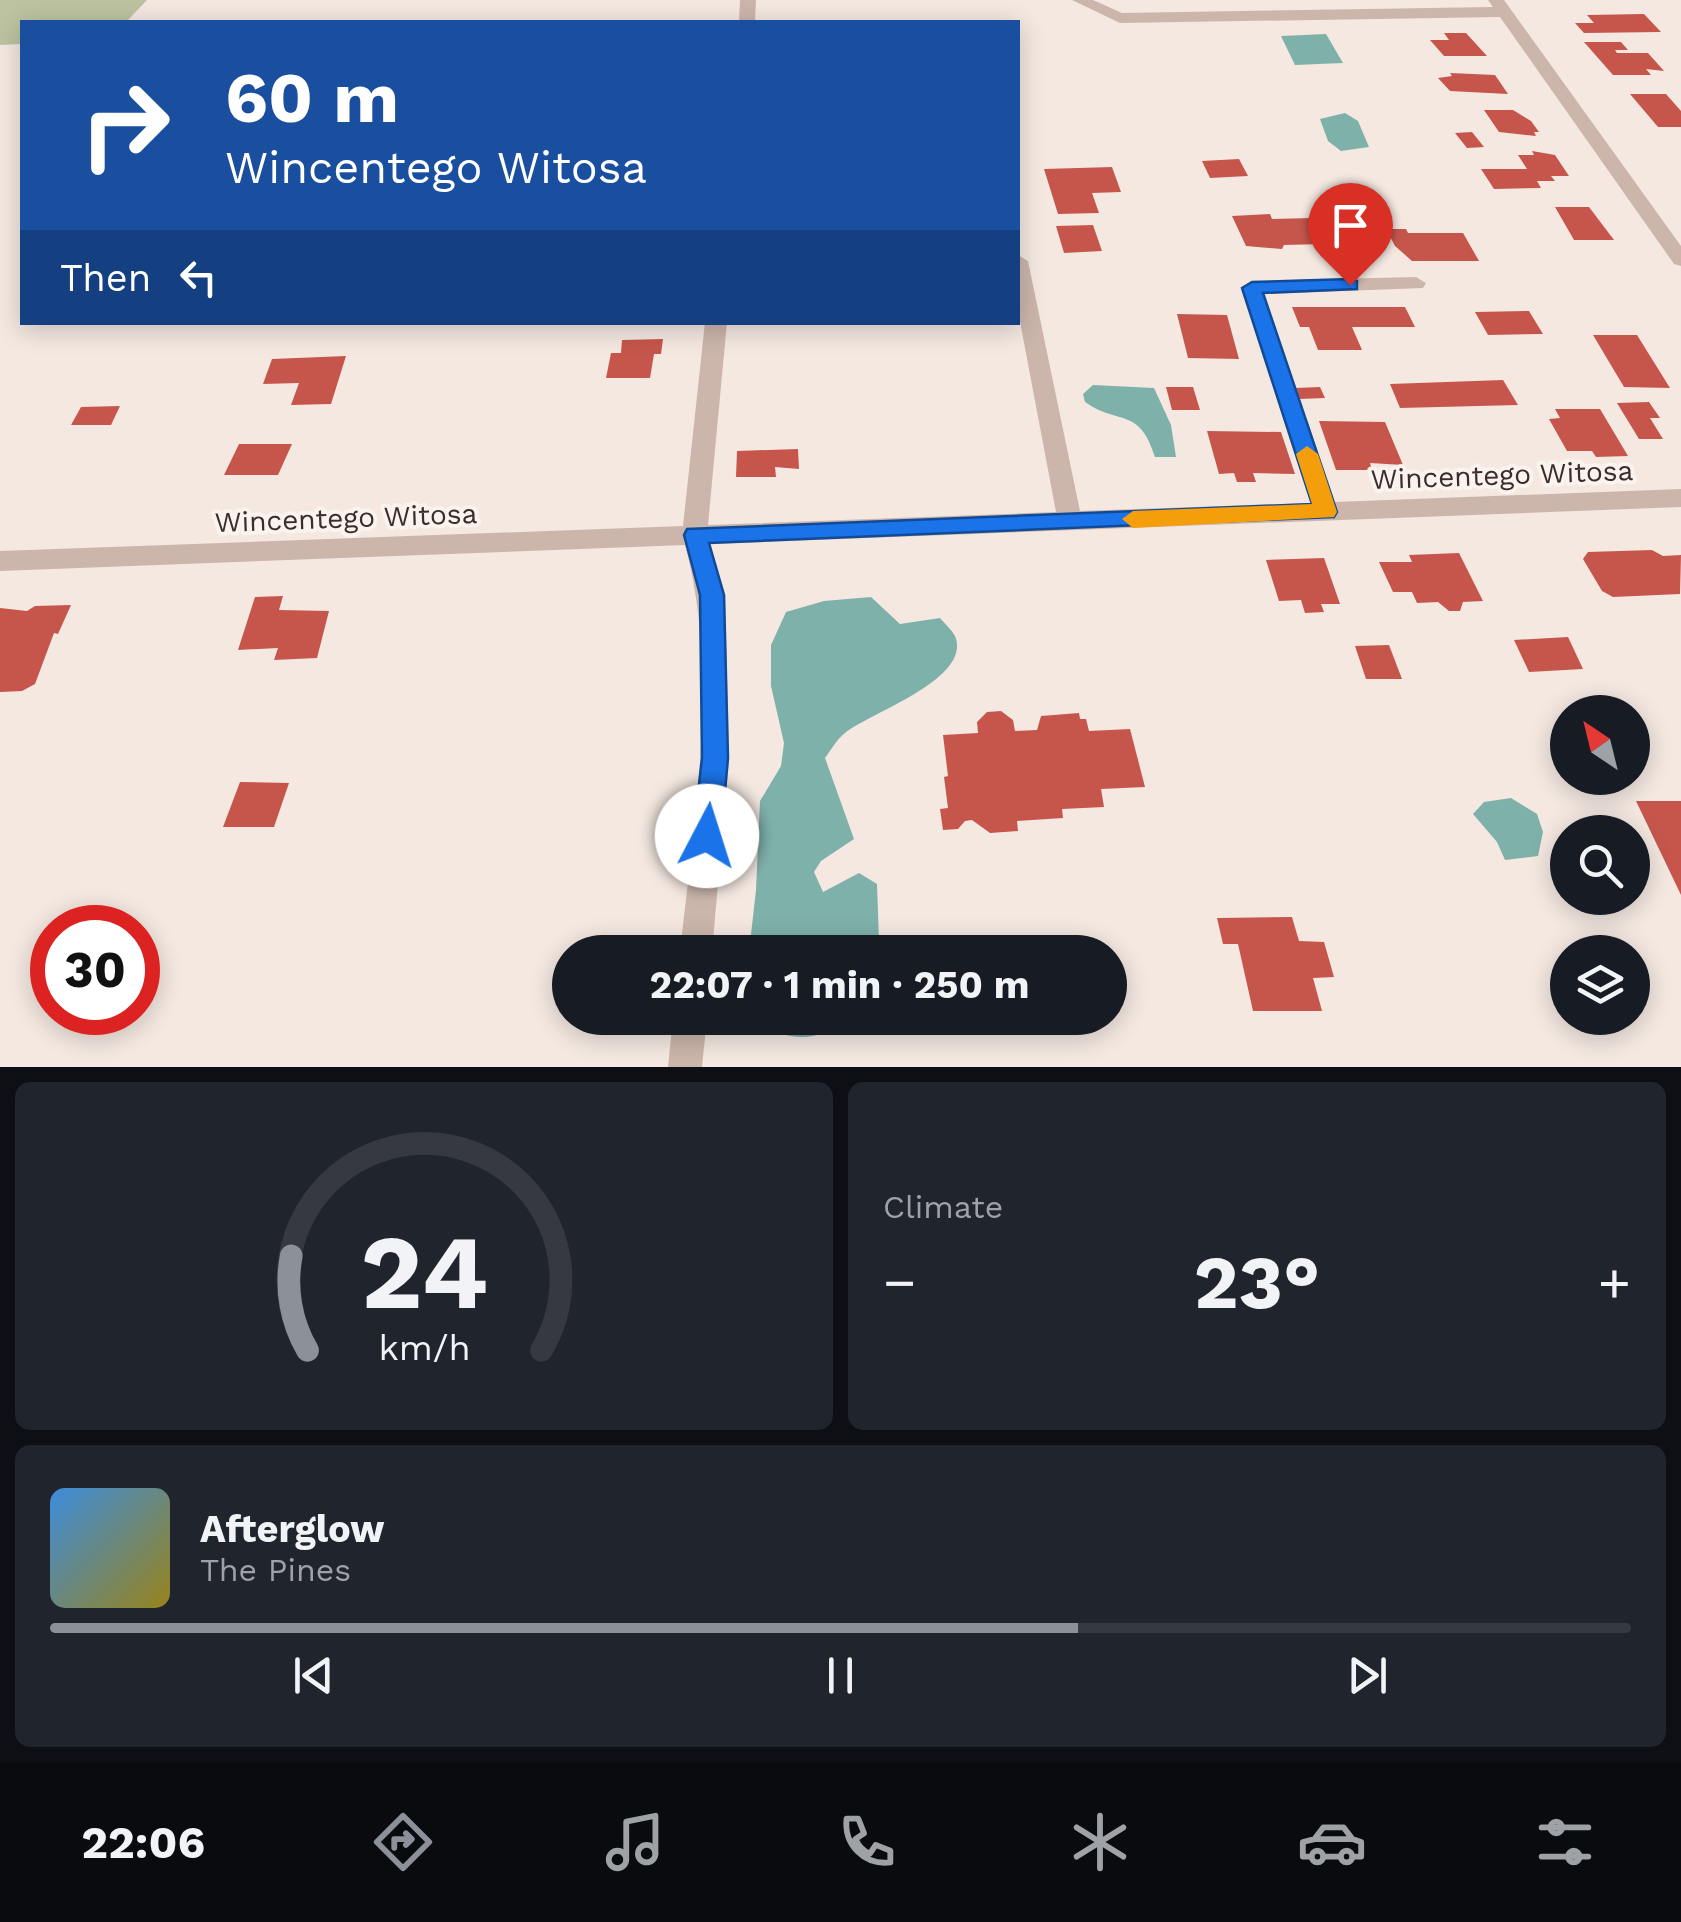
<!DOCTYPE html>
<meta charset="utf-8">
<style>
:root{--surface:#171b24;--page:#20242c;--text:#f1f3f6;--muted:#9ea1a6;--line:#363941;--accent:#8c9099}
body{margin:0;font-family:"Work Sans",sans-serif;background:var(--page);color:var(--text);height:100vh;display:flex;flex-direction:column;font-size:38px;white-space:nowrap}
*{box-sizing:border-box;margin:0}
p{font-size:32px;color:var(--muted)}
.icon{flex:none;width:55px;height:55px;fill:none;stroke:currentColor;stroke-width:2;stroke-linecap:round;stroke-linejoin:round}
.map{position:relative;height:1067px;overflow:hidden}
.sheet{display:flex;flex-direction:column;gap:15px;padding:15px;background:#0d0f14;flex:1}
.sheet>*{flex:none}
.top-card{position:absolute;left:20px;top:20px;width:1000px;height:305px;border-radius:0px;box-shadow:0 5px 25px #0003;background:#1a4fa0;color:#fff;overflow:hidden}
.needle{width:65px;rotate:325deg}
.tools{position:absolute;left:1550px;top:695px;display:grid;gap:20px}
.tools a{display:grid;place-items:center;width:100px;height:100px;border-radius:50%;background:var(--surface);box-shadow:0 5px 25px #0003;font-size:50px}
.speed{position:absolute;left:30px;top:905px;display:flex;gap:20px;font-size:50px;font-weight:700;text-align:center}
.speed>*{display:grid;place-content:center;width:130px;height:130px;border-radius:50%;background:var(--surface);box-shadow:0 5px 25px #0003;line-height:1}
.speed .limit{border:15px solid #d22;background:#fff;color:#111}
.pin{position:absolute;display:grid;place-items:center;width:85px;height:85px;color:#fff;margin:-102px -42px;border-radius:50% 50% 50% 0;rotate:-45deg;box-shadow:0 0 10px #0007}
.pin .icon{rotate:45deg}
.me{position:absolute;width:110px;margin:-55px;rotate:5deg;stroke-linejoin:round;filter:drop-shadow(0 0 8px #0008)}
.turn{display:flex;align-items:center;gap:35px;height:210px;padding:0 40px;font-size:45px}
.turn .icon{width:130px;height:130px;stroke-width:2.5}
.turn b{display:block;font-size:70px;line-height:85px}
.then{display:flex;align-items:center;height:95px;padding:0 40px;background:#0003;gap:20px;font-size:38px}
.big{font-size:75px;font-weight:700;line-height:1.1}
.sheet .tile{flex:1;display:flex;flex-direction:column;justify-content:center;gap:15px;min-width:0;padding:0 35px;border-radius:15px;background:var(--page)}
.sheet .dial{align-items:center;gap:0}
.dial svg{height:260px;overflow:visible;fill:none;stroke:var(--line);stroke-width:7;stroke-linecap:round;text-anchor:middle}
.dial text{fill:var(--text);stroke:none}
.song{display:flex;align-items:center;gap:30px}
.cover{width:120px;height:120px;border-radius:15px;background:linear-gradient(135deg,hsl(210 70% 55%),hsl(50 70% 35%))}
.played{height:10px;border-radius:5px;background:linear-gradient(90deg,var(--accent) 65%,var(--line) 65%)}
.keys{display:flex;justify-content:space-around;direction:ltr}
.heat{display:flex;justify-content:space-between;align-items:center;font-size:55px;direction:ltr}
.sheet .tiles{flex:1;display:grid;gap:15px;grid-template-columns:1fr 1fr}
.tile:last-child{grid-column:span 2}
.trip{position:absolute;left:552px;top:935px;width:575px;height:100px;border-radius:50px;background:var(--surface);box-shadow:0 5px 25px #0003;font-weight:700;line-height:100px;text-align:center}
.dock{display:flex;height:160px;justify-content:space-around;align-items:center;background:#090b0e;color:var(--muted)}
.dock .icon{width:70px;height:70px}
.dock .selected{color:var(--accent)}
.dock b{font-size:45px;color:var(--text)}
.map>svg:first-child{display:block}
.green{fill:#bdc3a0}
.water{fill:#7fb1ab}
.building{fill:#c6564c}
.lines{fill:none;stroke-linecap:round;stroke-linejoin:round}
.minor{fill:#ccb6ac;fill-rule:evenodd}
.route{fill:#1a73e8;stroke:#114b97;stroke-width:2.5}
.slow{fill:#f59e0b}
.labels{text-anchor:middle;dominant-baseline:central;stroke-width:8;stroke-linejoin:round;paint-order:stroke}
.street-label{font-size:28px;fill:#3b2d2b;stroke:#fbf3ee}
</style>
<div class="map">
<svg width="1681" height="1067" viewBox="0 0 1681 1067">
<rect width="100%" height="100%" fill="#f4e8e1"/>
<path class="green" d="M0 0H147L126 22H22V44L0 45Z"/>
<g class="water">
<path d="M1326 34 1343 63 1295 65 1281 36Z"/>
<path d="M1345 113 1358 121 1369 147 1341 151 1328 141 1320 119Z"/>
<path d="M1093 385 1154 388 1171 425 1176 457H1155C1139 406 1119 426 1085 402L1083 394Z"/>
<path d="M871 597 900 624 940 618C944 623 952 630 955 636 973 679 869 713 845 733 837 739 831 750 825 758L854 839 821 861 814 872 823 892 859 873 877 884 879 941 859 952H749L756 890 760 801 781 766 784 743 771 686V645L786 612 824 601Z"/>
<path d="M1511 798 1537 814 1543 832 1538 856 1505 860 1497 842 1473 814 1484 802Z"/>
<path d="M756 1018H842C836 1022 829 1030 823 1033 803 1042 767 1035 756 1018Z"/>
</g>
<g class="building">
<path d="M1644 14 1661 32 1584 33 1575 23H1594L1587 15Z"/>
<path d="M1444 33H1466L1487 56H1444L1430 40H1449Z"/>
<path d="M1584 42H1621L1628 50H1615L1617 53H1648L1664 71 1646 69 1651 75H1613Z"/>
<path d="M1450 73 1495 75 1508 94 1450 91 1438 78 1452 76Z"/>
<path d="M1630 94H1666L1681 111V127H1658Z"/>
<path d="M1484 110H1513L1531 121 1539 132H1534L1536 136 1499 132Z"/>
<path d="M1472 132 1484 147 1467 148 1455 133Z"/>
<path d="M1532 151 1555 155 1569 176H1551L1555 181H1537L1541 188 1494 189 1481 169H1527L1518 155H1534Z"/>
<path d="M1239 159 1248 176 1210 178 1202 161Z"/>
<path d="M1112 167 1121 192 1092 193 1099 213 1058 214 1044 169Z"/>
<path d="M1356 202H1375L1381 217 1362 216Z"/>
<path d="M1555 207H1589L1614 240H1574Z"/>
<path d="M1270 214 1272 219 1311 218 1325 244 1284 245 1282 249 1246 246 1232 216Z"/>
<path d="M1093 225 1102 251 1064 253 1056 226Z"/>
<path d="M1386 229H1406L1408 233H1463L1479 261H1412L1395 246Z"/>
<path d="M1292 307H1405L1415 327H1352L1362 350H1318L1309 327H1300Z"/>
<path d="M1529 311 1543 334 1488 335 1475 312Z"/>
<path d="M1177 314 1227 315 1239 359 1188 358Z"/>
<path d="M1593 335H1637L1670 388 1624 387Z"/>
<path d="M663 339 661 354H654L650 378H606L611 353H621L622 340Z"/>
<path d="M346 356 331 404 291 405 299 383 263 384 272 359Z"/>
<path d="M1503 380 1518 405 1400 408 1390 384Z"/>
<path d="M1166 387H1193L1200 410H1172Z"/>
<path d="M1320 387 1325 398 1299 399 1295 388Z"/>
<path d="M1649 402 1660 418H1650L1663 439H1639L1617 403Z"/>
<path d="M120 406 111 425H71L81 407Z"/>
<path d="M1555 409H1600L1628 456 1596 457 1592 451H1567L1549 419 1560 418Z"/>
<path d="M1319 421 1385 422 1403 465 1370 463 1372 470H1336Z"/>
<path d="M1207 431 1281 432 1295 474 1253 473 1256 482H1237L1234 473 1219 474Z"/>
<path d="M239 444H292L278 475H224Z"/>
<path d="M798 449 799 469 775 467 776 477H736L737 451Z"/>
<path d="M1652 550 1663 556 1681 555 1680 594 1613 597 1602 591 1583 559 1588 552Z"/>
<path d="M1459 553 1483 601 1463 602 1460 611H1449L1438 602 1417 603 1412 592H1393L1379 562H1412L1409 555Z"/>
<path d="M1324 558 1340 604H1321L1324 612 1305 613 1301 600 1279 601 1266 560Z"/>
<path d="M283 596 279 610 329 611 317 658 274 660 278 648 238 650 255 597Z"/>
<path d="M71 605 58 634 54 633 35 684 22 691 0 692V608L27 611 35 606Z"/>
<path d="M1568 637 1583 669 1529 672 1514 640Z"/>
<path d="M1389 645 1402 679H1366L1355 646Z"/>
<path d="M1001 711 1013 720 1015 731 1037 730 1041 716 1079 713 1080 719H1086L1089 731 1130 729 1145 787 1101 789 1104 807 1062 809 1063 818 1017 821 1018 831 990 833 972 820 965 821 958 829 943 830 940 809 948 808 944 777 948 776 943 735 978 733 977 722 987 712Z"/>
<path d="M240 782 289 783 274 827H223Z"/>
<path d="M1636 801H1681V895Z"/>
<path d="M1292 917 1299 941 1324 942 1334 977 1313 978 1322 1011H1253L1238 944H1223L1217 918Z"/>
</g>
<g class="lines">
<g class="minor">
<path d="M740 0H756L755 22H739Z"/>
<path d="M1072 0H1093L1122 13 1493 7 1488 0H1504L1681 246V266L1674 264 1500 17 1120 23Z"/>
<path d="M1018 255 1028 261 1080 511 1311 503 1242 288 1252 281 1416 277 1426 283 1423 288 1264 294 1335 502 1681 489V507L710 544 725 595 729 758 712 952H680C694 821 720 673 685 545L0 571V551L683 526 705 322H727L708 525 1056 512 1018 311Z"/>
<path d="M673 1018H707L702 1067H668Z"/>
</g>
</g>
<path class="route" d="M1350 279 1357 281V289L1263 293 1337 512 1334 517 709 543 724 595 728 758 721 836 717 845 707 849 697 845 693 836 702 758 700 595 684 535 687 529 1312 504 1242 288 1252 282Z"/>
<path class="slow" d="M1307 446 1318 454 1337 512 1334 517 1133 528 1122 519 1133 511 1312 504 1296 454Z"/>
<g class="labels">
<g class="street-label">
<text transform="translate(1502 475) rotate(-2)">Wincentego Witosa</text>
<text transform="translate(346 518) rotate(-2)">Wincentego Witosa</text>
</g>
</g>
</svg>
<div class="tools">
<a><svg class="needle" viewBox="-14 -14 28 28"><path d="M0-13l5 13h-10z" fill="#e53935"/><path d="M0 13l5-13h-10z" fill="#9ea1a6"/></svg></a>
<a><svg class="icon" aria-label="search" viewBox="0 0 24 24"><circle cx="10" cy="10" r="6"/><path d="M15 15l6 6"/></svg></a>
<a><svg class="icon" aria-label="layers" viewBox="0 0 24 24"><path d="M12 4l9 5-9 5-9-5zM3 14l9 5 9-5"/></svg></a>
</div>
<div class="speed"><div class="limit">30</div></div>
<div class="pin" style="left:1350px;top:285px;background:#d93025"><svg class="icon" aria-label="arrive" viewBox="0 0 24 24"><path d="M6 21V4h12l-3 4 3 4H6"/></svg></div>
<svg class="me" style="left:707px;top:836px" viewBox="-20 -20 40 40"><circle r="19" fill="#fff"/><path d="M0-13L10 11 0 6-10 11z" fill="#1a73e8"/></svg>
<div class="trip">22:07 · 1 min · 250 m</div>
<div class="top-card">
<div class="turn"><svg class="icon" aria-label="right" viewBox="0 0 24 24"><path d="M7 20v-9h11M14 6l5 5-5 5"/></svg><div><b>60 m</b>Wincentego Witosa</div></div>
<div class="then">Then<svg class="icon" aria-label="left" viewBox="0 0 24 24"><path d="M17 20v-9H6M10 6l-5 5 5 5"/></svg></div>
</div>
</div>
<section class="sheet">
<div class="tiles">
<div class="tile dial"><svg viewBox="0 0 100 80">
<path d="M14 69A42 42 0 1 1 86 69"/>
<path d="M14 69A42 42 0 0 1 9 40" stroke="#8c9099"/>
<text x="50" y="56" font-size="32" font-weight="700">24</text>
<text x="50" y="72" font-size="11">km/h</text>
</svg></div>
<div class="tile"><p>Climate</p>
<div class="heat"><a>−</a><b class="big">23°</b><a>+</a></div>
</div>
<div class="tile">
<div class="song"><i class="cover"></i><div><b>Afterglow</b><p>The Pines</p></div></div>
<div class="played"></div>
<div class="keys"><svg class="icon" aria-label="previous" viewBox="0 0 24 24"><path d="M18 5L8 12l10 7zM5 5v14"/></svg><svg class="icon" aria-label="pause" viewBox="0 0 24 24"><path d="M8 5v14M16 5v14"/></svg><svg class="icon" aria-label="next" viewBox="0 0 24 24"><path d="M6 5l10 7-10 7zM19 5v14"/></svg></div>
</div>
</div>
</section>
<nav class="dock">
<b>22:06</b>
<svg class="icon selected" aria-label="directions" viewBox="0 0 24 24"><path d="M12 3l9 9-9 9-9-9zM9 14v-3h6M13 9l2 2-2 2"/></svg>
<svg class="icon" aria-label="music" viewBox="0 0 24 24"><path d="M9 18V5l10-2v13"/><circle cx="6" cy="18" r="3"/><circle cx="16" cy="16" r="3"/></svg>
<svg class="icon" aria-label="phone" viewBox="0 0 24 24"><path d="M5 4h4l2 5-3 2q2 4 5 5l2-3 5 2v4C11 20 4 13 5 4z"/></svg>
<svg class="icon" aria-label="climate" viewBox="0 0 24 24"><path d="M12 3v18M4 7l16 10M4 17L20 7"/></svg>
<svg class="icon" aria-label="car" viewBox="0 0 24 24"><path d="M5 17H2v-5l4-1 3-4h7l3 4 3 1v5h-3M9 17h6M6 11h13"/><circle cx="7" cy="17" r="2"/><circle cx="17" cy="17" r="2"/></svg>
<svg class="icon" aria-label="filters" viewBox="0 0 24 24"><path d="M4 7h16M4 17h16"/><circle cx="9" cy="7" r="2"/><circle cx="15" cy="17" r="2"/></svg>
</nav>
